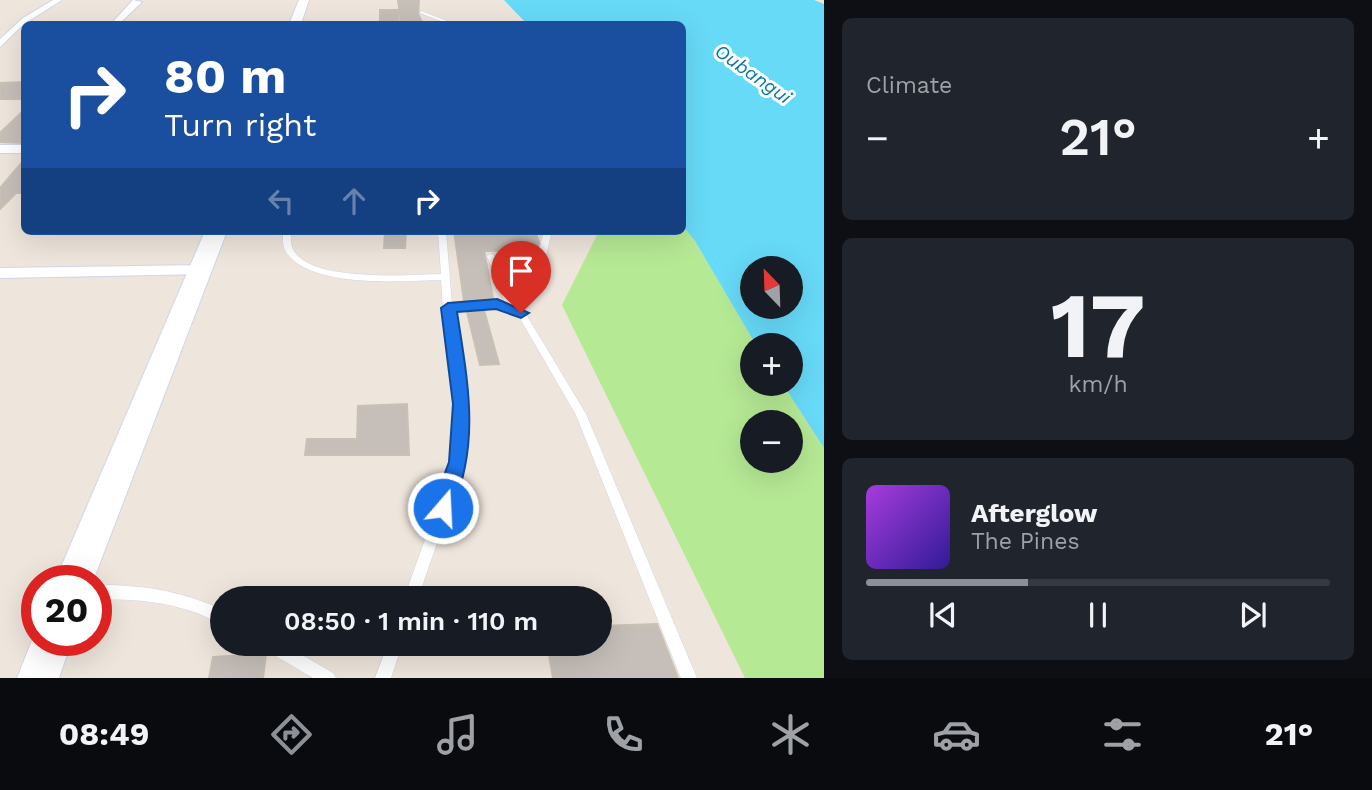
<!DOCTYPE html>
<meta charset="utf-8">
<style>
:root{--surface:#171b24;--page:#20242c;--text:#f1f3f6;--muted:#9ea1a6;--line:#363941;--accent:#8c9099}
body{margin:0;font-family:"Work Sans",sans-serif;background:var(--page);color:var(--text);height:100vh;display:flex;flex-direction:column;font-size:26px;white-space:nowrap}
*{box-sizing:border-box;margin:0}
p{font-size:23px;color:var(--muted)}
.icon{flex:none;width:38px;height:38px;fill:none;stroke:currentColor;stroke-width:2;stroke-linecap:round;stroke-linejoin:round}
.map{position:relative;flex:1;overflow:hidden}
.details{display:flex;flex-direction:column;gap:18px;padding:18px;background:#0d0f14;width:548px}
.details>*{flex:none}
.banner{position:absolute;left:21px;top:21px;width:665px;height:214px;border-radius:10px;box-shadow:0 7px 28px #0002;background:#1a4fa0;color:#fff;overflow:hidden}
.needle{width:46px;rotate:337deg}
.buttons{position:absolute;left:740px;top:256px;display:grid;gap:14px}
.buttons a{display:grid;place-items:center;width:63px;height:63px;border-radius:50%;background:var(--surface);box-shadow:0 7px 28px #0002;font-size:35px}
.speed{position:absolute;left:21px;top:565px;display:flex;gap:14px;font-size:35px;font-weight:700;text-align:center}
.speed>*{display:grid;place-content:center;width:91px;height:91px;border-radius:50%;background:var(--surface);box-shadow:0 7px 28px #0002;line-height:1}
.speed .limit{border:10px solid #d22;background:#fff;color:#111}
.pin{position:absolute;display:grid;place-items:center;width:60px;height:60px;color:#fff;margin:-72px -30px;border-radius:50% 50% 50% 0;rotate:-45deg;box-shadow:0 0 7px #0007}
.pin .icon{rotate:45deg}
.me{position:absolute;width:77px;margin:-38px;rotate:19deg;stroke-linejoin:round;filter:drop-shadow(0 0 5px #0008)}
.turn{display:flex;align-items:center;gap:24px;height:147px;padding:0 28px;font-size:32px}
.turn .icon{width:91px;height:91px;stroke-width:2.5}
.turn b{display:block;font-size:49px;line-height:60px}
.lanes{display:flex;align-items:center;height:66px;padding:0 28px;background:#0003;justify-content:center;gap:35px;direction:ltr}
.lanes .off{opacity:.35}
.big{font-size:52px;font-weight:600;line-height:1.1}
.details .card{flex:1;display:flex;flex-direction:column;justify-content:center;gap:10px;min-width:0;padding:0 24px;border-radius:10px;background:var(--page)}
.details .dial{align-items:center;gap:0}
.dial b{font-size:91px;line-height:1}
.song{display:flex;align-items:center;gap:21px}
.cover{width:84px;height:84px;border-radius:10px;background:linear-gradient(135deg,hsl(280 70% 55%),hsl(250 70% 35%))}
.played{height:7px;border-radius:4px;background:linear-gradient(90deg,var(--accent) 35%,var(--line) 35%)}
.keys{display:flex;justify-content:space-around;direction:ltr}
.heat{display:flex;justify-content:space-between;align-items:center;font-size:38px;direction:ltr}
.trip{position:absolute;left:210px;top:586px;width:402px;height:70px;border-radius:35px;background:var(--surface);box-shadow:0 7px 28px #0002;font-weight:600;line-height:70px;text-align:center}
.tabs{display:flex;height:112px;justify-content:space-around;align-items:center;background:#090b0e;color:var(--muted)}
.tabs .icon{width:49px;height:49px}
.tabs .on{color:var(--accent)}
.tabs b{font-size:32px;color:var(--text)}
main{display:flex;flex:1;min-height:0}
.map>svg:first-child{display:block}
.green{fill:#b6e994;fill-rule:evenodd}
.water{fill:#67daf8;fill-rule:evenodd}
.building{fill:#c6bfb9;stroke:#cac1b5;stroke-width:2}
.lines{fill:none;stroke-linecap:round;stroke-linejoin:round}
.lane-casing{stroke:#d1d6e5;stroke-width:1}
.street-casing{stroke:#d1d6e5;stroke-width:2}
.secondary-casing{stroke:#d1d6e5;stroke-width:2}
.lane{fill:#fff;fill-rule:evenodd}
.street{fill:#fff;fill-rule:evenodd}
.secondary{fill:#fff;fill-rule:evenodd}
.route{fill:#1a73e8;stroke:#114b97;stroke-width:2}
.labels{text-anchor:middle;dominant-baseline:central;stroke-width:6;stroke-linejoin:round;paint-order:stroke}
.far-water-label{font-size:19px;font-style:italic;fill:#0378a7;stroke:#fff}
</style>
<main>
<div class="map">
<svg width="825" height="678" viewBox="0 0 825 678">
<rect width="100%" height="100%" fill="#eee5dc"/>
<path class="green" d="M683 226 695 241 756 345H752V383H782L824 448V678H745L562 305 599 231H682ZM752 422H791V460H752Z"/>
<path class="water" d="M504 0H814L824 4V448L782 383H791V345H756L695 241 683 226 682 24H527ZM752 268H791V306H752Z"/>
<g class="building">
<path d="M398 0H419L418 14 422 22H401Z"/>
<path d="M380 10H398L399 24H380Z"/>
<path d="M24 82V99H0V83Z"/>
<path d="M24 110V143L0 142V133Z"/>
<path d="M24 160V193H16L0 209V188Z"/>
<path d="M385 231H406L405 248H384Z"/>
<path d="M454 231H535L539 242 537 250 484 251 493 298 464 301Z"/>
<path d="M484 310 499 364 480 365 467 312Z"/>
<path d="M407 404 409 455H305L307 439H357L358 406Z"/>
<path d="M657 624 678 678H553L547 644H600V626Z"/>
<path d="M266 654 263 678H209L213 657Z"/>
</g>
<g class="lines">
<g class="lane-casing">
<g id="lane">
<path d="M421 11 453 23V24H448L420 13Z"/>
<path d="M283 231H291C291 236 290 242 292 247 305 283 410 275 441 274L438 231H446L452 305 497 300 505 303 487 256 491 254 495 256 512 297 537 259 544 231H552L545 259 515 307 524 311 586 414 697 678H681L576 415 518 315 496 306 453 311 467 404 465 462 418 598H404L453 462 457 404 443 308 441 280C403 281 310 289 286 252 282 246 283 238 283 231Z"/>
<path d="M111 585C150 586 187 593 222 610V624C212 620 202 614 191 611 160 601 128 598 96 600V586Z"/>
<path d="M262 644H283L333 673 336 678H313L264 649Z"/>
<path d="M388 644H402L391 678H375Z"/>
</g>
</g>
<g class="street-casing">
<g id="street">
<path d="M53 0H62L24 24 0 47V39L23 18Z"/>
<path d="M133 0 142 2 119 24H111Z"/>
<rect x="0" y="145" width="24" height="8"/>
<path d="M201 265 209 270 207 274 0 278V268Z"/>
</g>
</g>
<g class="secondary-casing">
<g id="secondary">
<path d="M299 0H309L301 24H289Z"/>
<path d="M205 231H227L93 581H55Z"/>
<path d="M37 628V640H72L59 678H17Z"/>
</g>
</g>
<use href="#lane" class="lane"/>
<use href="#street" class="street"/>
<use href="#secondary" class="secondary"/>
</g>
<path class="route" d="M497 299 529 313 521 318 496 309 457 312C468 384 481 445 450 514L443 517 435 514 432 508 449 462 453 404 441 308 448 303Z"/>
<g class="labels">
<g class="far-water-label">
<text transform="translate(753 74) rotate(35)">Oubangui</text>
</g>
</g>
</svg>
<div class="buttons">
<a><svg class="needle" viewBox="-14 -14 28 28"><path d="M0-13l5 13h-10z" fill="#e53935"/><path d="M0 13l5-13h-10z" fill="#9ea1a6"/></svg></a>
<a>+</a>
<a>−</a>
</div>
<div class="speed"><div class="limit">20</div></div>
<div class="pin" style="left:521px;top:313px;background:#d93025"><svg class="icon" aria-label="arrive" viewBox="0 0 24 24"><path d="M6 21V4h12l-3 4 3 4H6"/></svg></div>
<svg class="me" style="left:443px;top:508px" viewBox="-20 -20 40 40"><circle r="17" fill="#1a73e8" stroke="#fff" stroke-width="3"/><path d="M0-11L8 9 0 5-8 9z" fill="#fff"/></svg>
<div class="trip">08:50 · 1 min · 110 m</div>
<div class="banner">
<div class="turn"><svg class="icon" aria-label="right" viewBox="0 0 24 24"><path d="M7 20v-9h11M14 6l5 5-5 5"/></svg><div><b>80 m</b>Turn right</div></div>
<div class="lanes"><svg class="icon off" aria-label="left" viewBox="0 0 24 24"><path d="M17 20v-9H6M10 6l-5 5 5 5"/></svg><svg class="icon off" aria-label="ahead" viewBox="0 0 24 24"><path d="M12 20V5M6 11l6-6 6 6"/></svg><svg class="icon" aria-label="right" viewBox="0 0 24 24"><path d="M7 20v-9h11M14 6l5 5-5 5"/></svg></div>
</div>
</div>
<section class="details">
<div class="card"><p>Climate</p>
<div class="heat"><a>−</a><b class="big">21°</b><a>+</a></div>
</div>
<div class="card dial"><b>17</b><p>km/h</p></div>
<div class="card">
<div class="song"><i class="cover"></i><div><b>Afterglow</b><p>The Pines</p></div></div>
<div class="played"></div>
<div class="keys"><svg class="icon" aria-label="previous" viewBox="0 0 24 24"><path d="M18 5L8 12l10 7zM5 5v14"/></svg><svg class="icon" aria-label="pause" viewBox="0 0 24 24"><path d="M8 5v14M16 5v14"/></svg><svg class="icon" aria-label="next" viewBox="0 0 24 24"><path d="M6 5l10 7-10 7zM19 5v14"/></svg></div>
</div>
</section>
</main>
<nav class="tabs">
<b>08:49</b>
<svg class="icon on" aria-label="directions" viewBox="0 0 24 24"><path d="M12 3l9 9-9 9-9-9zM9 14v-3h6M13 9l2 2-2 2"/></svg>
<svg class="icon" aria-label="music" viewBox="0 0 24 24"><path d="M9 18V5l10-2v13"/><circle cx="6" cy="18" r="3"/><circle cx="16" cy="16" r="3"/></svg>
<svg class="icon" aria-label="phone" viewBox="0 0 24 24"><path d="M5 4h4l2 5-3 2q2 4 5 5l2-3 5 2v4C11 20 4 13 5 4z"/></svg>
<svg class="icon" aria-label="climate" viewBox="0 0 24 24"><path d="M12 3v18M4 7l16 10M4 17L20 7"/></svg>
<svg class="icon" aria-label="car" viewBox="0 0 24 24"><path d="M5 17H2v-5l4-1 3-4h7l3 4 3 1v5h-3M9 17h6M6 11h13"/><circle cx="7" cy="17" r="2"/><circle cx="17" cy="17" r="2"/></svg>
<svg class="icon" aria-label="filters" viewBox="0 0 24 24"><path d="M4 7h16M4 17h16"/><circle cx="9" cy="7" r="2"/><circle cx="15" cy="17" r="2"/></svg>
<b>21°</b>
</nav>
